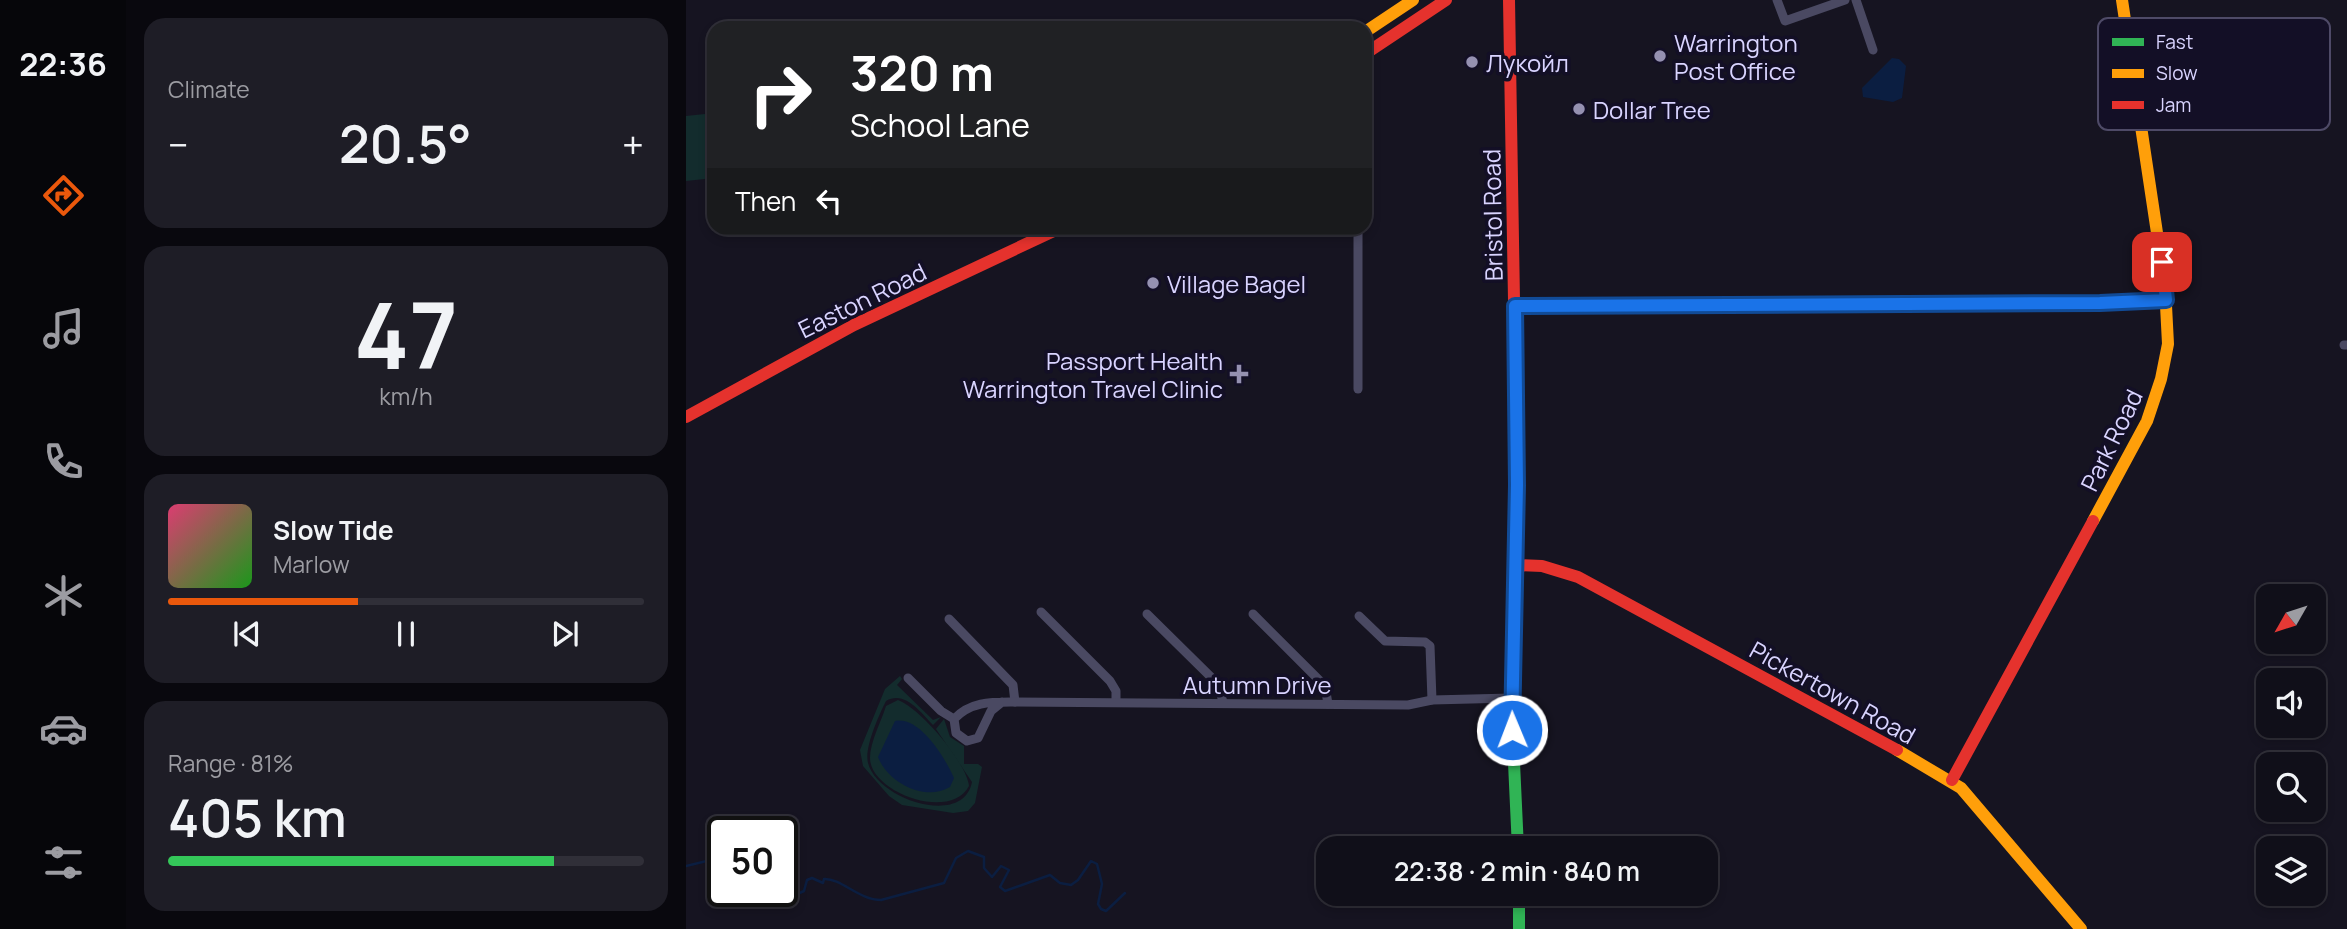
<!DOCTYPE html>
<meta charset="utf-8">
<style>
:root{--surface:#100f19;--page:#1e1d26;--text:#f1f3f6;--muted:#9c9ca2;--line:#302f38;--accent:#ea580c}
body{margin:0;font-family:Manrope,sans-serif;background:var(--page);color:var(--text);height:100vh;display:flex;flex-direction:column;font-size:26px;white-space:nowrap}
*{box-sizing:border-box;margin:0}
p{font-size:23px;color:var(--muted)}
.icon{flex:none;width:38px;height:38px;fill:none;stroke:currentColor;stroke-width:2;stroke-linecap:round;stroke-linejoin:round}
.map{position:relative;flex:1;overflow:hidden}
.sheet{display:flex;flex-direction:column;gap:18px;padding:18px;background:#09080e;width:560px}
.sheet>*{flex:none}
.guide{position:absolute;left:21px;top:21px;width:665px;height:214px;border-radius:21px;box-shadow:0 4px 10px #0003,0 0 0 2px var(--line);background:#202124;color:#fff;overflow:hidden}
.needle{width:46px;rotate:231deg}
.tools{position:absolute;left:1570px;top:584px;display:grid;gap:14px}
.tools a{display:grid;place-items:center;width:70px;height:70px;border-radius:14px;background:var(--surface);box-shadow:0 4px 10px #0003,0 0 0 2px var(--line);font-size:35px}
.speed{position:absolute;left:21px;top:816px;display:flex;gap:14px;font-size:35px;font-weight:700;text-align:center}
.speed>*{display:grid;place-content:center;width:91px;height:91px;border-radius:50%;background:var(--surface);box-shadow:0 4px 10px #0003,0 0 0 2px var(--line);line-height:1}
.speed .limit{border:4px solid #111;border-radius:10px;background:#fff;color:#111}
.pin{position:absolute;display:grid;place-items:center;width:60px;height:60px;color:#fff;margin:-30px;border-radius:14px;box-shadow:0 4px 10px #0006}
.me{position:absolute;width:77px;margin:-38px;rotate:359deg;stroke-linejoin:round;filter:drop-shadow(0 0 5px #0008)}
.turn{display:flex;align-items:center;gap:24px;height:147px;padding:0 28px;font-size:32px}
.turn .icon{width:91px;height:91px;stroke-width:2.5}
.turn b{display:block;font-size:49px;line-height:60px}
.then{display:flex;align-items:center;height:66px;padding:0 28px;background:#0003;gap:14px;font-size:26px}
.big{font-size:52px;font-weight:600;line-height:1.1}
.sheet .tile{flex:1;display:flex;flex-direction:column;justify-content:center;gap:10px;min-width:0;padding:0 24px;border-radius:21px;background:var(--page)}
.sheet .dial{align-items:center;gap:0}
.dial b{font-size:91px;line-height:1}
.song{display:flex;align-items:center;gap:21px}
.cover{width:84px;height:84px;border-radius:10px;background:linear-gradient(135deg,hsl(340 70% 55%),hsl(120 70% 35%))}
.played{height:7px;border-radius:4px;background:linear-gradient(90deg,var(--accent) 40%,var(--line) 40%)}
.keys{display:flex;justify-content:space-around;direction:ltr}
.heat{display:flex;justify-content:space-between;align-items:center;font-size:38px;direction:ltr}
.charge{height:10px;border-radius:5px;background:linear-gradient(90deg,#34c759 81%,var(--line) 0)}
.trip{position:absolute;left:630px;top:836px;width:402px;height:70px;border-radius:21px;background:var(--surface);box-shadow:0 4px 10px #0003,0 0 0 2px var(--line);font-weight:600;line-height:70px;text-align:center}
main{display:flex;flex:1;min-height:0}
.tab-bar{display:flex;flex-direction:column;width:126px;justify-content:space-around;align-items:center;background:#06060a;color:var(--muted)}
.tab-bar .icon{width:49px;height:49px}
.tab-bar .active{color:var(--accent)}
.tab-bar b{font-size:32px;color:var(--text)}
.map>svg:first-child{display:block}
.green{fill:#132c2d}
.water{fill:#0b1e41}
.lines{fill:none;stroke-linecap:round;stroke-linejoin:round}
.stream{stroke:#0b1e41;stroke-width:2.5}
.street{stroke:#4a4962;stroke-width:9}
.fast{stroke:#30b455;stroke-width:12}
.slow{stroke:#ff9f0a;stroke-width:12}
.jam{stroke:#e5322d;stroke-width:12}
.route-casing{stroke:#114b97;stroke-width:18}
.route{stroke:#1a73e8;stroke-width:12}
.poi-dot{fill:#9591b1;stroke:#130f26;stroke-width:2.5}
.labels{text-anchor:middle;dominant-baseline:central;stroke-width:7;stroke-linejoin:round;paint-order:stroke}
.poi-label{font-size:24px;fill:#d9d4ff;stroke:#130f26;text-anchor:start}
.street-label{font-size:24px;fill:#d9d4ff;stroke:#130f26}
.key{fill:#130f26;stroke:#4e4a67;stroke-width:2}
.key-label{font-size:19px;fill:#d9d4ff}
</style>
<main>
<nav class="tab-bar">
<b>22:36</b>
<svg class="icon active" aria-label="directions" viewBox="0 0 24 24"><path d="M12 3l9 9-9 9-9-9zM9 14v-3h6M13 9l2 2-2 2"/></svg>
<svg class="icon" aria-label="music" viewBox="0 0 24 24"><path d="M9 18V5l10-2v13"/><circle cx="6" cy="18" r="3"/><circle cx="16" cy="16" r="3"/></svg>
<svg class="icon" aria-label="phone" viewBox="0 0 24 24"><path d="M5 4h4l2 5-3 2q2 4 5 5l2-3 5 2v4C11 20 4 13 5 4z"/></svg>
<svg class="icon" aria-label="climate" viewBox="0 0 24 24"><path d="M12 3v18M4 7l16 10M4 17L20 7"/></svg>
<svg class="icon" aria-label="car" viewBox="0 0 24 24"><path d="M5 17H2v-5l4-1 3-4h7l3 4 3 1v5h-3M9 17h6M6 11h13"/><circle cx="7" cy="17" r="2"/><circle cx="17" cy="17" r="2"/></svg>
<svg class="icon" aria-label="filters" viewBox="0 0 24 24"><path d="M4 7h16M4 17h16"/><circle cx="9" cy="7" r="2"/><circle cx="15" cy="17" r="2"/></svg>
</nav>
<section class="sheet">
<div class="tile"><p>Climate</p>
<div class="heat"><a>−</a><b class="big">20.5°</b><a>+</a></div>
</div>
<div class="tile dial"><b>47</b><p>km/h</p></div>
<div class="tile">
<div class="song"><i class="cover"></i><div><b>Slow Tide</b><p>Marlow</p></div></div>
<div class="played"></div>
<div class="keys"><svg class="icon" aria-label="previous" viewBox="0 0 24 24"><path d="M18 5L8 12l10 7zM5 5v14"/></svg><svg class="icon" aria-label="pause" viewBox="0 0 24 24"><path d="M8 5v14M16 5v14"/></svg><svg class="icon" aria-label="next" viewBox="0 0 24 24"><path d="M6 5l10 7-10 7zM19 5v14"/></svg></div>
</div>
<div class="tile"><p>Range · 81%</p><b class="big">405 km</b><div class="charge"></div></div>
</section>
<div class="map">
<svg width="1661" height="929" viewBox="0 0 1661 929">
<rect width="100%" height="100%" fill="#161421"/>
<g class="green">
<path d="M28 113V178L0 181V116Z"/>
<path d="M214 676 216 679 211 685 247 720 255 717 247 725C235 713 219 690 200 701 193 715 178 748 182 763 191 799 277 828 286 782L250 729 258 719 264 737 278 746V764H292L296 767 289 803 282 811 267 813 216 805 203 796 177 766 174 750 199 689Z"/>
<path d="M212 700C234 708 281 763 283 786 264 822 184 792 184 758 184 742 195 722 200 706Z"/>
</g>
<g class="water">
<path d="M1206 58 1213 59 1220 66 1216 98 1207 102 1177 97 1176 88Z"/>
<path d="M209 721C234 716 259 758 268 778L264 787C239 802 202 783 192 757Z"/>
</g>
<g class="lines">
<g class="stream">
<path d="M0 866 37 857"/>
<path d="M96 868 106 875 101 886 107 896 118 891 121 880 126 878 137 883 138 879C155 878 173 900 195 900L258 883 270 858 282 851 298 857V868L306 877 315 866 323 870 314 887 319 891 364 875 374 883 385 885 392 880 405 861 411 864 416 884 412 904 415 909 420 911 439 893"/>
</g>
<g class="street">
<path d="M1091 0 1099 21 1159 0"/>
<path d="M1170 0 1187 50"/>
<path d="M672 228V389"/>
<path d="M829 306 1414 303 1480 300"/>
<path d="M1658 345H1661"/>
<path d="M355 612 424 681 430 691V702"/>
<path d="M461 614 533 685 537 703"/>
<path d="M567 614 639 686 642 704"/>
<path d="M673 616 699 641 739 642 744 646 746 700"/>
<path d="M263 619 327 685 329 702"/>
<path d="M222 678 255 711 268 719"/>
<path d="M316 702 305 711 292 738 281 741 270 733 268 719C285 701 306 702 329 702L722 705 746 700 825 698"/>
</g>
<g class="fast">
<path d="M830 421 825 698 832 849"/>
<path d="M833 894V929"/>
</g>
<g class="slow">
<path d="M679 32 727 0"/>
<path d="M1407 521 1461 421 1475 379 1482 344 1479 286 1436 0"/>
<path d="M1211 750 1275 788 1395 929"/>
</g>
<g class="jam">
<path d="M823 0 830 421"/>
<path d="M679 54 760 0"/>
<path d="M0 417 168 325 374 228"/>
<path d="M828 565 856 566 892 577 1211 750"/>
<path d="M1266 780 1407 521"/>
</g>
</g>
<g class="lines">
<g class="route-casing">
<path id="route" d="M826 730 831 485 829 306 1414 303 1480 300 1476 262"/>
</g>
<use href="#route" class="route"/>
</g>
<g class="poi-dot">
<circle cx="974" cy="56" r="7"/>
<circle cx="786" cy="62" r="7"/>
<circle cx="893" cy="109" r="7"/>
<circle cx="467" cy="283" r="7"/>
<path d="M549.5 363.5h7v7h7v7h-7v7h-7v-7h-7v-7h7z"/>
</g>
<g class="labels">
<g class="poi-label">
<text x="988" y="42">Warrington<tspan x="988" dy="28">Post Office</tspan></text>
<text x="800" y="62">Лукойл</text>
<text x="907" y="109">Dollar Tree</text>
<text x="481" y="283">Village Bagel</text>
<text x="537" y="360" text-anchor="end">Passport Health<tspan x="537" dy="28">Warrington Travel Clinic</tspan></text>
</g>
<g class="street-label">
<text transform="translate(806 215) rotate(-91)">Bristol Road</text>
<text transform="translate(176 300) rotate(-26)">Easton Road</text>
<text transform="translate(1425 440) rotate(-64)">Park Road</text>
<text x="571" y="684">Autumn Drive</text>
<text transform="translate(1147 692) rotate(29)">Pickertown Road</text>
</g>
</g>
<rect x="1412" y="18" width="232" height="112" rx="10" class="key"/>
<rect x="1426" y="38" width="32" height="8" fill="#30b455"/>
<rect x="1426" y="69" width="32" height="9" fill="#ff9f0a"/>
<rect x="1426" y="101" width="32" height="8" fill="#e5322d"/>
<g class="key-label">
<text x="1470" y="49">Fast</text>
<text x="1470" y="80">Slow</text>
<text x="1470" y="112">Jam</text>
</g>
</svg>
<div class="tools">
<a><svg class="needle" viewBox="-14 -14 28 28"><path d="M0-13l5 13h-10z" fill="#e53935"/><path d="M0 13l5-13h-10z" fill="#9c9ca2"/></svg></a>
<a><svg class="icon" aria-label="sound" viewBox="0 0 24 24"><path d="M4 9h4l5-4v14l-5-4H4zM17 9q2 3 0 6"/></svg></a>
<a><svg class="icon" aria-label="search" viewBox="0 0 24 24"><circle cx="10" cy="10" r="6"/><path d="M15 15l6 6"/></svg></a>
<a><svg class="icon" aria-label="layers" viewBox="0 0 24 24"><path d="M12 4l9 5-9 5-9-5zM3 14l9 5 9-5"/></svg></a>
</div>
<div class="speed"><div class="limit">50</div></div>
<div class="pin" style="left:1476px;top:262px;background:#d93025"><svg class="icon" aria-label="arrive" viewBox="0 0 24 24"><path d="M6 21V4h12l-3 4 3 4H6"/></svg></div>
<svg class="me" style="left:826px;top:730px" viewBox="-20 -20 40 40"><circle r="17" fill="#1a73e8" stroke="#fff" stroke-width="3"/><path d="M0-11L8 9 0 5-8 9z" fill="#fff"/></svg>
<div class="trip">22:38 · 2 min · 840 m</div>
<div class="guide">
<div class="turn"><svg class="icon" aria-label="right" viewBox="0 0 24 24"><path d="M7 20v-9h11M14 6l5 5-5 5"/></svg><div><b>320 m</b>School Lane</div></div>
<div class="then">Then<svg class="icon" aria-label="left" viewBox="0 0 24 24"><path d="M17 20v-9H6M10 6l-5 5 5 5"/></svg></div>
</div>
</div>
</main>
